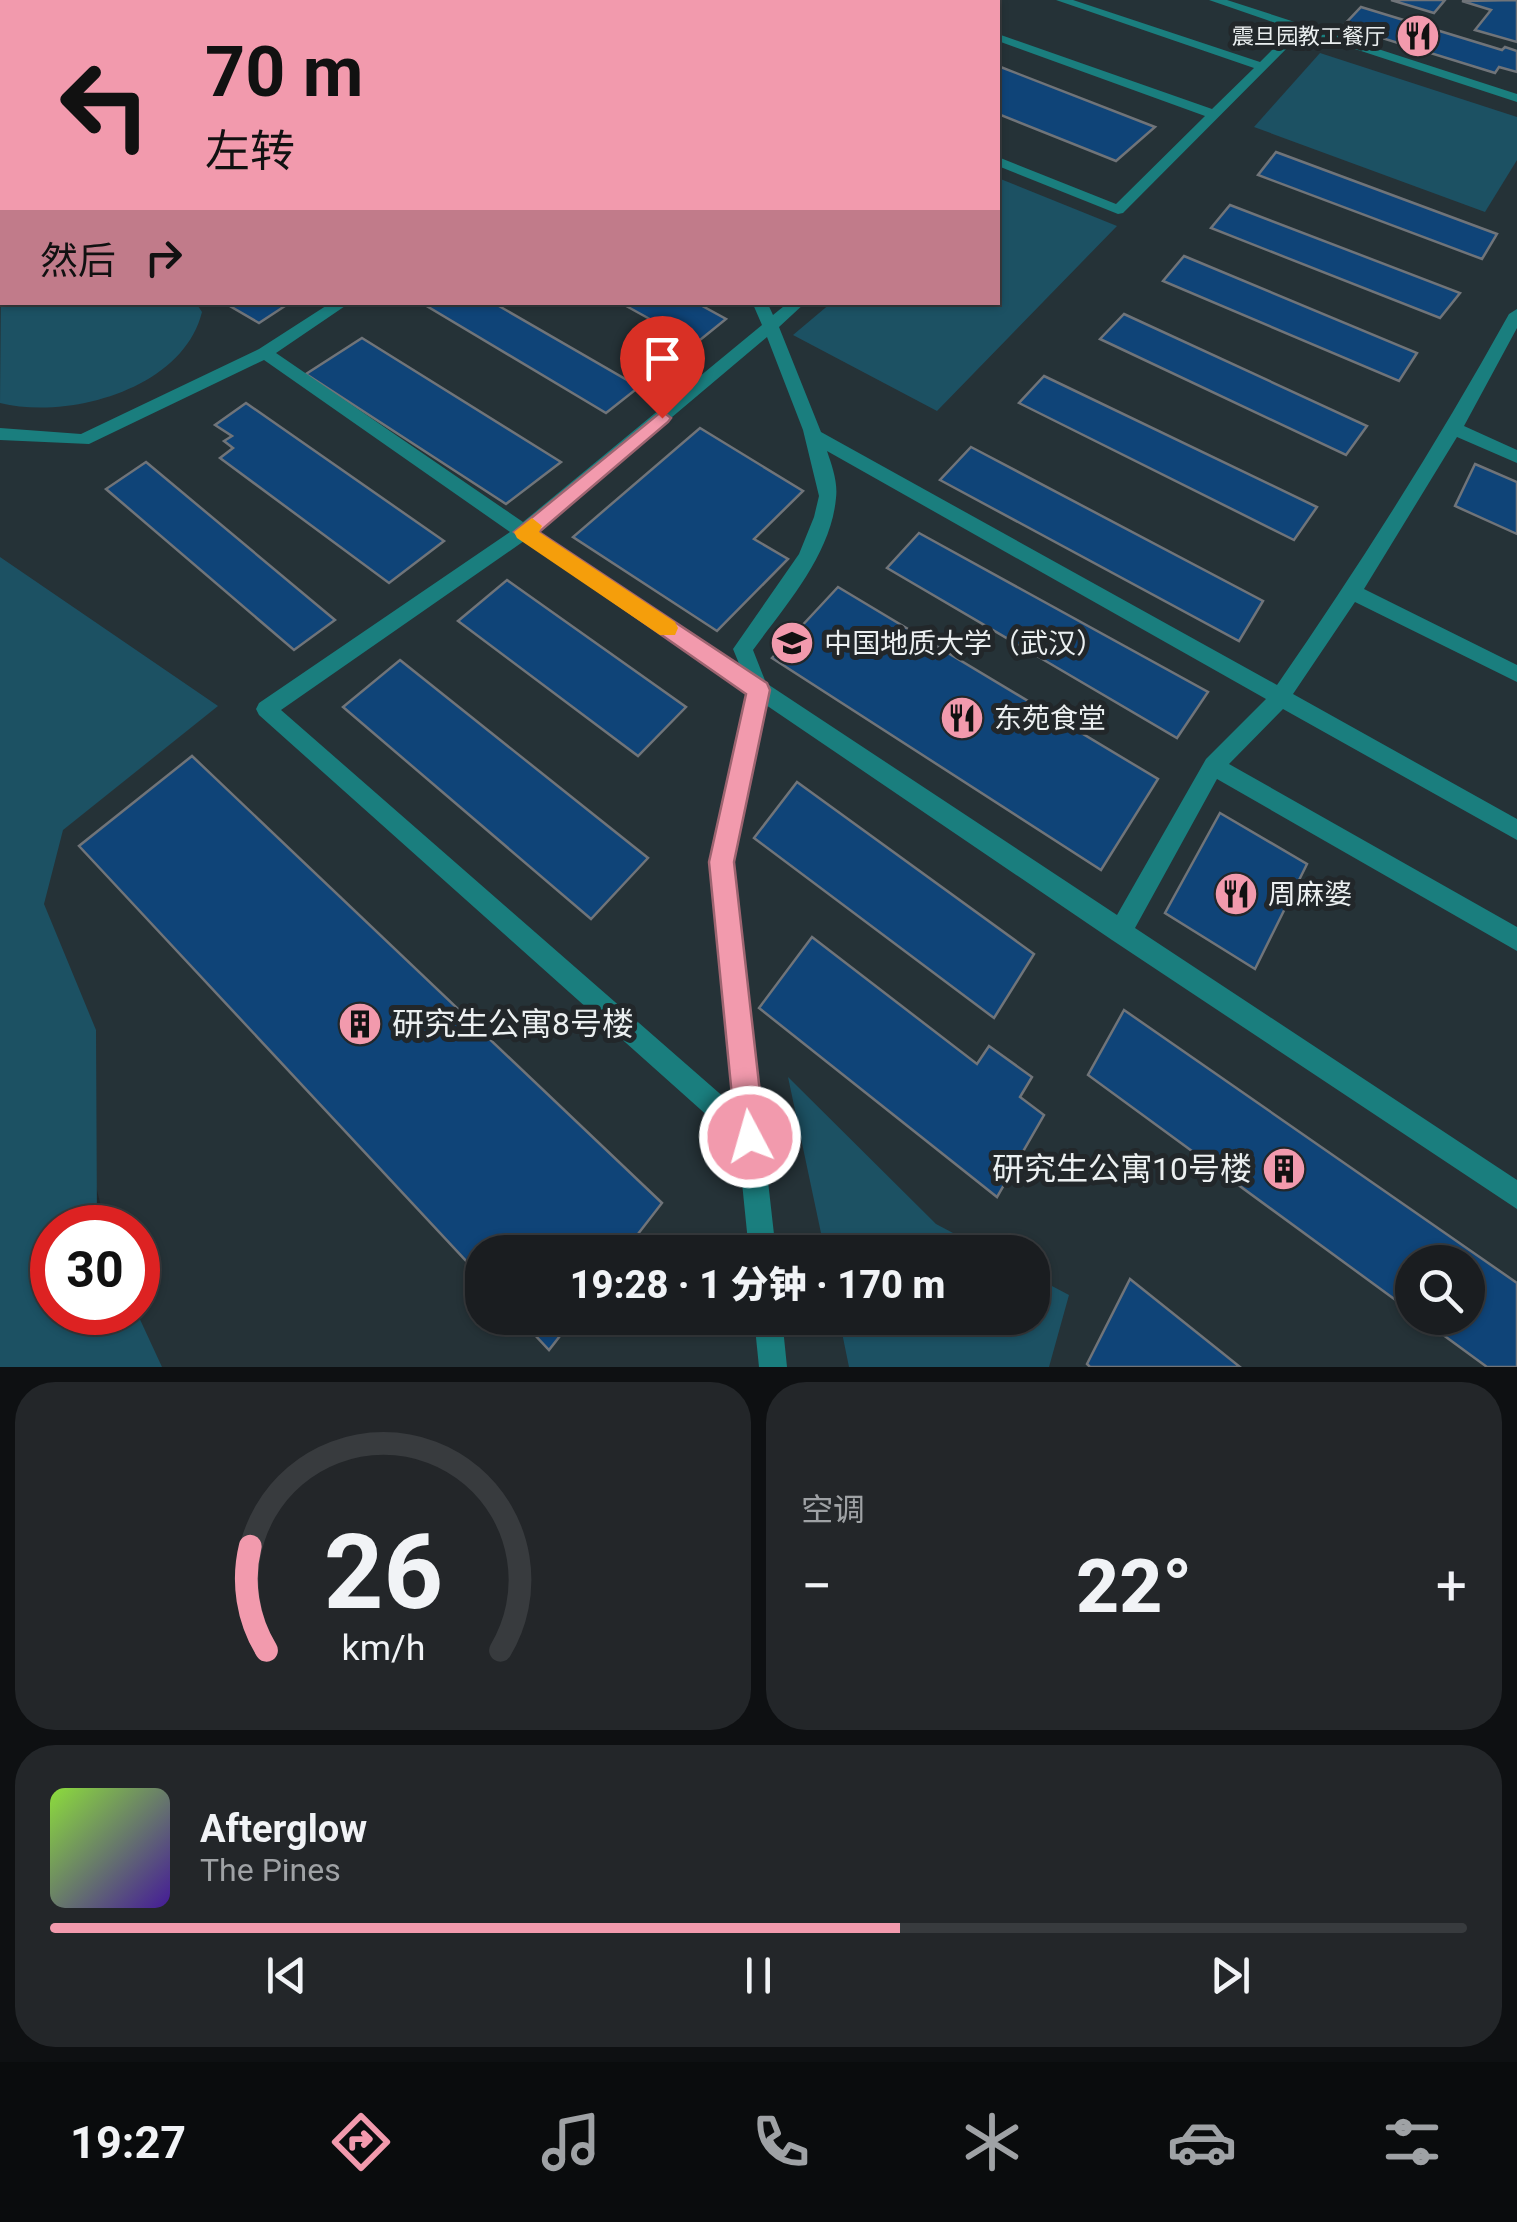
<!DOCTYPE html>
<html lang="zh">
<meta charset="utf-8">
<style>
:root{--surface:#1a1d20;--page:#232629;--text:#f1f3f6;--muted:#9fa2a5;--line:#383b3e;--accent:#f29aad}
body{margin:0;font-family:Roboto,"Noto Sans SC",sans-serif;background:var(--page);color:var(--text);height:100vh;display:flex;flex-direction:column;font-size:38px;white-space:nowrap}
*{box-sizing:border-box;margin:0}
p{font-size:32px;color:var(--muted)}
.icon{flex:none;width:55px;height:55px;fill:none;stroke:currentColor;stroke-width:2;stroke-linecap:round;stroke-linejoin:round}
.map{position:relative;height:1367px;overflow:hidden}
.drawer{display:flex;flex-direction:column;gap:15px;padding:15px;background:#0e1012;flex:1}
.drawer>*{flex:none}
.top-card{position:absolute;left:0px;top:0px;width:1000px;height:305px;box-shadow:0 2px 8px #0004,0 0 0 2px var(--line);background:#f29aad;color:#111;overflow:hidden}
.controls{position:absolute;left:1395px;top:1245px;display:grid;gap:20px}
.controls a{display:grid;place-items:center;width:90px;height:90px;border-radius:50%;background:var(--surface);box-shadow:0 2px 8px #0004,0 0 0 2px var(--line);font-size:50px}
.speed{position:absolute;left:30px;top:1205px;display:flex;gap:20px;font-size:50px;font-weight:700;text-align:center}
.speed>*{display:grid;place-content:center;width:130px;height:130px;border-radius:50%;background:var(--surface);box-shadow:0 2px 8px #0004,0 0 0 2px var(--line);line-height:1}
.speed .limit{border:15px solid #d22;background:#fff;color:#111}
.pin{position:absolute;display:grid;place-items:center;width:85px;height:85px;color:#fff;margin:-102px -42px;border-radius:50% 50% 50% 0;rotate:-45deg;box-shadow:0 0 10px #0007}
.pin .icon{rotate:45deg}
.me{position:absolute;width:110px;margin:-55px;rotate:354deg;stroke-linejoin:round;filter:drop-shadow(0 0 8px #0008)}
.turn{display:flex;align-items:center;gap:35px;height:210px;padding:0 40px;font-size:45px}
.turn .icon{width:130px;height:130px;stroke-width:2.5}
.turn b{display:block;font-size:70px;line-height:85px}
.then{display:flex;align-items:center;height:95px;padding:0 40px;background:#0003;gap:20px;font-size:38px}
.big{font-size:75px;font-weight:800;line-height:1.1}
.drawer .widget{flex:1;display:flex;flex-direction:column;justify-content:center;gap:15px;min-width:0;padding:0 35px;border-radius:40px;background:var(--page)}
.drawer .dial{align-items:center;gap:0}
.dial svg{height:260px;overflow:visible;fill:none;stroke:var(--line);stroke-width:7;stroke-linecap:round;text-anchor:middle}
.dial text{fill:var(--text);stroke:none}
.song{display:flex;align-items:center;gap:30px}
.cover{width:120px;height:120px;border-radius:15px;background:linear-gradient(135deg,hsl(90 70% 55%),hsl(260 70% 35%))}
.played{height:10px;border-radius:5px;background:linear-gradient(90deg,var(--accent) 60%,var(--line) 60%)}
.keys{display:flex;justify-content:space-around;direction:ltr}
.heat{display:flex;justify-content:space-between;align-items:center;font-size:55px;direction:ltr}
.drawer .tiles{flex:1;display:grid;gap:15px;grid-template-columns:1fr 1fr}
.widget:last-child{grid-column:span 2}
.trip{position:absolute;left:465px;top:1235px;width:585px;height:100px;border-radius:40px;background:var(--surface);box-shadow:0 2px 8px #0004,0 0 0 2px var(--line);font-weight:800;line-height:100px;text-align:center}
.tabs{display:flex;height:160px;justify-content:space-around;align-items:center;background:#0a0c0d;color:var(--muted)}
.tabs .icon{width:70px;height:70px}
.tabs .current{color:var(--accent)}
.tabs b{font-size:45px;color:var(--text)}
.map>svg:first-child{display:block}
.built{fill:#253237;fill-rule:evenodd}
.green{fill:#1c5163}
.building{fill:#0f4478;stroke:#707479;stroke-width:2.5}
.lines{fill:none;stroke-linecap:round;stroke-linejoin:round}
.street{fill:#1a7e7e;fill-rule:evenodd}
.route{fill:#f29aad;stroke:#9d6470;stroke-width:2.5}
.slow{fill:#f59e0b}
.labels{text-anchor:middle;dominant-baseline:central;stroke-width:10;stroke-linejoin:round;paint-order:stroke}
.far-poi-label{font-size:22px;fill:#ebeff0;stroke:#22272a;text-anchor:end}
.poi-label{font-size:28px;fill:#ebeff0;stroke:#22272a;text-anchor:start}
.near-poi-label{font-size:32px;fill:#ebeff0;stroke:#22272a;text-anchor:start}
</style>
<div class="map">
<svg width="1517" height="1367" viewBox="0 0 1517 1367">
<rect width="100%" height="100%" fill="#22272a"/>
<path class="built" d="M567 0H1517V1367H140L127 1313 138 1312V1228L106 1227 13 847 0 567V127L2 302H998V2ZM482 1252H1032V1318H482ZM1412 1262H1468V1318H1412Z"/>
<g class="green">
<path d="M1320 53 1517 117V160L1485 212 1254 127Z"/>
<path d="M2 168V302L196 303 202 312C183 389 69 420 0 403Z"/>
<path d="M998 178 1117 226 937 411 793 335 831 303 998 302Z"/>
<path d="M0 557 218 706 63 830 44 904 96 1030 97 1227 52 1228V1312L137 1313 162 1367H0Z"/>
<path d="M788 1077 936 1224 989 1252H825Z"/>
<path d="M1033 1276 1069 1295 1049 1367H849L839 1318H1032Z"/>
</g>
<g class="building">
<path d="M649 0H770L765 2Z"/>
<path d="M1391 0H1445L1434 13Z"/>
<path d="M1517 0V42L1475 30 1491 10 1462 1Z"/>
<path d="M1361 7 1502 50 1505 47 1517 51V72L1499 67 1495 73 1343 26Z"/>
<path d="M998 66 1155 127 1116 161 998 114Z"/>
<path d="M1276 152 1497 234 1482 259 1258 175Z"/>
<path d="M1230 205 1460 293 1440 318 1211 228Z"/>
<path d="M1184 256 1417 353 1399 381 1163 281Z"/>
<path d="M223 302H291L259 323Z"/>
<path d="M420 302H492L639 387 606 413Z"/>
<path d="M619 302H695L726 319 695 344Z"/>
<path d="M1124 314 1367 426 1346 455 1100 339Z"/>
<path d="M362 338 561 462 506 504 306 374Z"/>
<path d="M1044 376 1317 507 1294 540 1019 403Z"/>
<path d="M246 403 444 541 389 583 220 458 233 448 224 441 232 436 215 425Z"/>
<path d="M700 428 803 491 754 539 788 559 717 631 573 537Z"/>
<path d="M971 447 1263 601 1239 641 940 480Z"/>
<path d="M146 462 335 620 294 650 106 489Z"/>
<path d="M1475 464 1517 482V534L1455 506Z"/>
<path d="M919 533 1208 692 1177 738 887 568Z"/>
<path d="M507 580 686 707 638 756 458 621Z"/>
<path d="M838 587 1158 779 1101 870 772 658Z"/>
<path d="M400 660 648 858 591 919 343 707Z"/>
<path d="M192 756 662 1203 624 1252H482V1278L79 846Z"/>
<path d="M797 782 1034 954 994 1018 754 838Z"/>
<path d="M1220 813 1307 864 1255 969 1165 913Z"/>
<path d="M812 937 977 1064 989 1046 1032 1077 1020 1097 1044 1115 997 1197 759 1008Z"/>
<path d="M1124 1010 1517 1283V1367H1487L1420 1318H1468V1262H1412V1312L1088 1075Z"/>
<path d="M1130 1279 1240 1367H1090L1087 1364Z"/>
<path d="M519 1318H574L549 1350Z"/>
</g>
<g class="lines">
<g class="street">
<path d="M481 0H493L495 2H483Z"/>
<path d="M1056 0H1073L1260 62 1293 29 1209 0H1227L1517 94V102L1303 32 1123 213 1118 214 998 166V157L1116 204 1205 116 998 41V34L1212 109 1254 68Z"/>
<path d="M332 302H351L276 353 523 522 762 325 752 302H767L773 315 789 302H806L779 327 821 432 1277 685C1360 565 1438 442 1509 314L1517 309V328L1464 426 1517 450V463L1457 437 1364 589 1517 665V682L1355 602 1293 694 1517 819V840L1283 709 1229 764 1517 927V951L1217 779 1135 928 1517 1180V1209L1112 940 766 705 732 862 776 1252H749L738 1143 259 715 256 709 259 703 510 532 264 360 89 444 0 440V428L81 434 259 349ZM767 337 803 430 819 496 814 517 799 554 733 649 740 666 537 531ZM827 451 1266 699 1206 759 1117 915 766 683 753 650C785 606 831 555 836 498 838 482 832 466 827 451ZM524 541 748 693 710 862 734 1106 281 710Z"/>
<path d="M754 1318H782L787 1367H759Z"/>
</g>
</g>
<path class="route" d="M662 411 671 418 668 422 539 532 767 683 770 690 734 862 765 1137 761 1148 750 1152 740 1148 736 1137 709 862 746 694 514 532Z"/>
<path class="slow" d="M532 518 542 526 539 532 675 622 678 628 675 635H660L517 538 514 532Z"/>
<defs>
<g id="restaurant-disc" transform="scale(2.25)"><circle r="9.5" fill="#f29aad" stroke="#22272a"/><path d="M-5-6h1v4h1v-4h1v4h1v-4h1v5L-1.5 .5V6h-2V.5L-5-1ZM5-6V6H3V1.5H1.5Q1.5-4 5-6Z" fill="#111"/></g>
<g id="university-disc" transform="scale(2.25)"><circle r="9.5" fill="#f29aad" stroke="#22272a"/><path d="M0-5L7-2L0 1L-7-2ZM-4 1L0 2.5L4 1V4Q0 6-4 4Z" fill="#111"/></g>
<g id="building-disc" transform="scale(2.25)"><circle r="9.5" fill="#f29aad" stroke="#22272a"/><path d="M-4-6H4V6H1V3H-1V6H-4ZM-2.5-4.3h1.7v1.8h-1.7ZM.8-4.3h1.7v1.8H.8ZM-2.5-1h1.7V.8h-1.7ZM.8-1h1.7V.8H.8Z" fill="#111"/></g>
</defs>
<g fill-rule="evenodd">
<use href="#restaurant-disc" x="1418" y="36"/>
<use href="#university-disc" x="792" y="643"/>
<use href="#restaurant-disc" x="962" y="718"/>
<use href="#restaurant-disc" x="1236" y="894"/>
<use href="#building-disc" x="360" y="1024"/>
<use href="#building-disc" x="1284" y="1169"/>
</g>
<g class="labels">
<g class="far-poi-label">
<text x="1386" y="36">震旦园教工餐厅</text>
</g>
<g class="poi-label">
<text x="824" y="643">中国地质大学（武汉）</text>
<text x="994" y="718">东苑食堂</text>
<text x="1268" y="894">周麻婆</text>
</g>
<g class="near-poi-label">
<text x="392" y="1024">研究生公寓8号楼</text>
<text x="1252" y="1169" text-anchor="end">研究生公寓10号楼</text>
</g>
</g>
</svg>
<div class="controls">
<a><svg class="icon" aria-label="search" viewBox="0 0 24 24"><circle cx="10" cy="10" r="6"/><path d="M15 15l6 6"/></svg></a>
</div>
<div class="speed"><div class="limit">30</div></div>
<div class="pin" style="left:662px;top:418px;background:#d93025"><svg class="icon" aria-label="arrive" viewBox="0 0 24 24"><path d="M6 21V4h12l-3 4 3 4H6"/></svg></div>
<svg class="me" style="left:750px;top:1137px" viewBox="-20 -20 40 40"><circle r="17" fill="#f29aad" stroke="#fff" stroke-width="3"/><path d="M0-11L8 9 0 5-8 9z" fill="#fff"/></svg>
<div class="trip">19:28 · 1 分钟 · 170 m</div>
<div class="top-card">
<div class="turn"><svg class="icon" aria-label="left" viewBox="0 0 24 24"><path d="M17 20v-9H6M10 6l-5 5 5 5"/></svg><div><b>70 m</b>左转</div></div>
<div class="then">然后<svg class="icon" aria-label="right" viewBox="0 0 24 24"><path d="M7 20v-9h11M14 6l5 5-5 5"/></svg></div>
</div>
</div>
<section class="drawer">
<div class="tiles">
<div class="widget dial"><svg viewBox="0 0 100 80">
<path d="M14 69A42 42 0 1 1 86 69"/>
<path d="M14 69A42 42 0 0 1 9 37" stroke="#f29aad"/>
<text x="50" y="56" font-size="32" font-weight="700">26</text>
<text x="50" y="72" font-size="11">km/h</text>
</svg></div>
<div class="widget"><p>空调</p>
<div class="heat"><a>−</a><b class="big">22°</b><a>+</a></div>
</div>
<div class="widget">
<div class="song"><i class="cover"></i><div><b>Afterglow</b><p>The Pines</p></div></div>
<div class="played"></div>
<div class="keys"><svg class="icon" aria-label="previous" viewBox="0 0 24 24"><path d="M18 5L8 12l10 7zM5 5v14"/></svg><svg class="icon" aria-label="pause" viewBox="0 0 24 24"><path d="M8 5v14M16 5v14"/></svg><svg class="icon" aria-label="next" viewBox="0 0 24 24"><path d="M6 5l10 7-10 7zM19 5v14"/></svg></div>
</div>
</div>
</section>
<nav class="tabs">
<b>19:27</b>
<svg class="icon current" aria-label="directions" viewBox="0 0 24 24"><path d="M12 3l9 9-9 9-9-9zM9 14v-3h6M13 9l2 2-2 2"/></svg>
<svg class="icon" aria-label="music" viewBox="0 0 24 24"><path d="M9 18V5l10-2v13"/><circle cx="6" cy="18" r="3"/><circle cx="16" cy="16" r="3"/></svg>
<svg class="icon" aria-label="phone" viewBox="0 0 24 24"><path d="M5 4h4l2 5-3 2q2 4 5 5l2-3 5 2v4C11 20 4 13 5 4z"/></svg>
<svg class="icon" aria-label="climate" viewBox="0 0 24 24"><path d="M12 3v18M4 7l16 10M4 17L20 7"/></svg>
<svg class="icon" aria-label="car" viewBox="0 0 24 24"><path d="M5 17H2v-5l4-1 3-4h7l3 4 3 1v5h-3M9 17h6M6 11h13"/><circle cx="7" cy="17" r="2"/><circle cx="17" cy="17" r="2"/></svg>
<svg class="icon" aria-label="filters" viewBox="0 0 24 24"><path d="M4 7h16M4 17h16"/><circle cx="9" cy="7" r="2"/><circle cx="15" cy="17" r="2"/></svg>
</nav>
